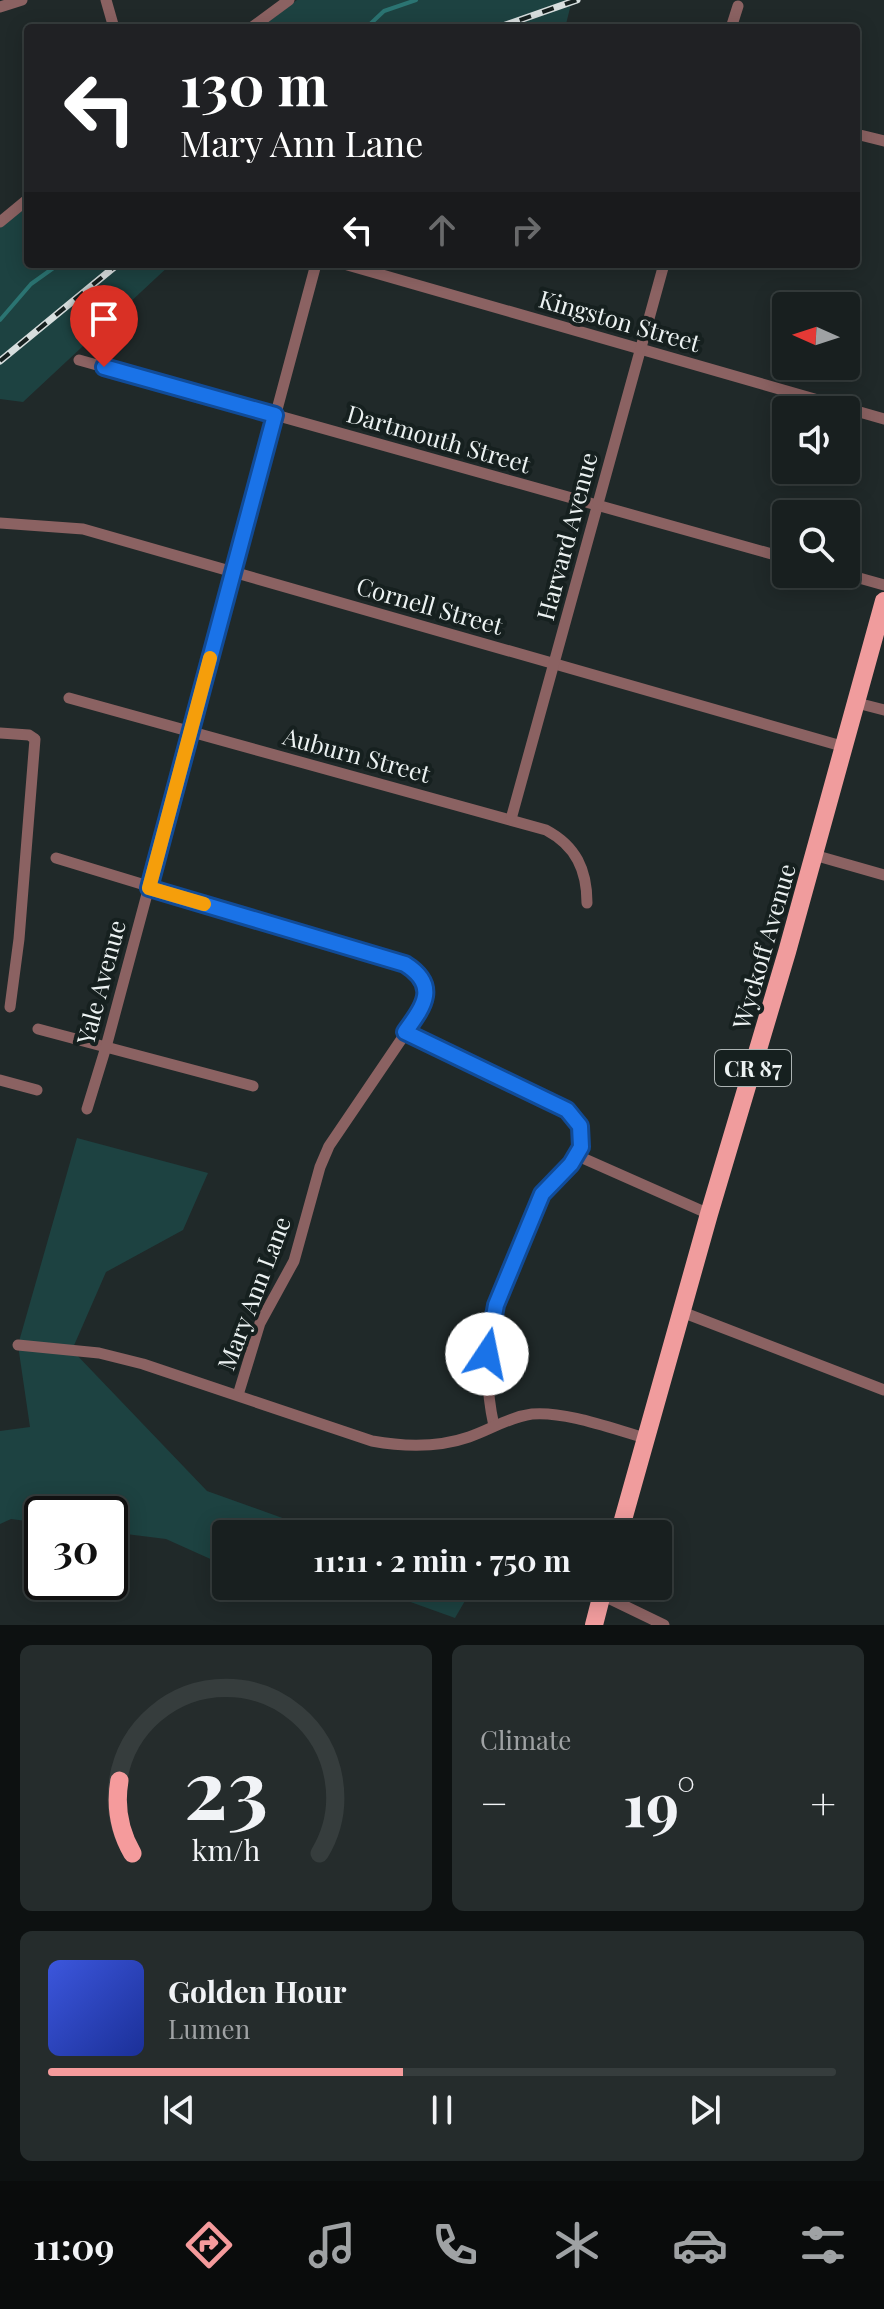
<!DOCTYPE html>
<meta charset="utf-8">
<style>
:root{--surface:#181f1f;--page:#252c2c;--text:#f1f3f6;--muted:#9fa2a4;--line:#363d3d;--accent:#f59b9c}
body{margin:0;font-family:"Playfair Display",serif;background:var(--page);color:var(--text);height:100vh;display:flex;flex-direction:column;font-size:30px;white-space:nowrap}
*{box-sizing:border-box;margin:0}
p{font-size:26px;color:var(--muted)}
.icon{flex:none;width:44px;height:44px;fill:none;stroke:currentColor;stroke-width:2;stroke-linecap:round;stroke-linejoin:round}
.map{position:relative;height:1625px;overflow:hidden}
.sheet{display:flex;flex-direction:column;gap:20px;padding:20px;background:#0d1111;flex:1}
.sheet>*{flex:none}
.hud{position:absolute;left:24px;top:24px;width:836px;height:244px;border-radius:8px;box-shadow:0 4px 20px #0003,0 0 0 2px var(--line);background:#202124;color:#fff;overflow:hidden}
.needle{width:52px;rotate:273deg}
.controls{position:absolute;left:772px;top:292px;display:grid;gap:16px}
.controls a{display:grid;place-items:center;width:88px;height:88px;border-radius:8px;background:var(--surface);box-shadow:0 4px 20px #0003,0 0 0 2px var(--line);font-size:40px}
.speed{position:absolute;left:24px;top:1496px;display:flex;gap:16px;font-size:40px;font-weight:700;text-align:center}
.speed>*{display:grid;place-content:center;width:104px;height:104px;border-radius:50%;background:var(--surface);box-shadow:0 4px 20px #0003,0 0 0 2px var(--line);line-height:1}
.speed .limit{border:4px solid #111;border-radius:12px;background:#fff;color:#111}
.pin{position:absolute;display:grid;place-items:center;width:68px;height:68px;color:#fff;margin:-82px -34px;border-radius:50% 50% 50% 0;rotate:-45deg;box-shadow:0 0 8px #0007}
.pin .icon{rotate:45deg}
.me{position:absolute;width:88px;margin:-44px;rotate:11deg;stroke-linejoin:round;filter:drop-shadow(0 0 6px #0008)}
.turn{display:flex;align-items:center;gap:28px;height:168px;padding:0 24px;font-size:36px}
.turn .icon{width:104px;height:104px;stroke-width:2.5}
.turn b{display:block;font-size:56px;line-height:68px}
.lanes{display:flex;align-items:center;height:76px;padding:0 24px;background:#0003;justify-content:center;gap:40px;direction:ltr}
.lanes .off{opacity:.35}
.big{font-size:60px;font-weight:700;line-height:1.1}
.sheet .tile{flex:1;display:flex;flex-direction:column;justify-content:center;gap:12px;min-width:0;padding:0 28px;border-radius:12px;background:var(--page)}
.sheet .dial{align-items:center;gap:0}
.dial svg{height:208px;overflow:visible;fill:none;stroke:var(--line);stroke-width:7;stroke-linecap:round;text-anchor:middle}
.dial text{fill:var(--text);stroke:none}
.song{display:flex;align-items:center;gap:24px}
.cover{width:96px;height:96px;border-radius:12px;background:linear-gradient(135deg,hsl(230 70% 55%),hsl(230 70% 35%))}
.played{height:8px;border-radius:4px;background:linear-gradient(90deg,var(--accent) 45%,var(--line) 45%)}
.keys{display:flex;justify-content:space-around;direction:ltr}
.heat{display:flex;justify-content:space-between;align-items:center;font-size:44px;direction:ltr}
.sheet .tiles{flex:1;display:grid;gap:20px;grid-template-columns:1fr 1fr}
.tile:last-child{grid-column:span 2}
.trip{position:absolute;left:212px;top:1520px;width:460px;height:80px;border-radius:8px;background:var(--surface);box-shadow:0 4px 20px #0003,0 0 0 2px var(--line);font-weight:700;line-height:80px;text-align:center}
.tabs{display:flex;height:128px;justify-content:space-around;align-items:center;background:#0a0c0c;color:var(--muted)}
.tabs .icon{width:56px;height:56px}
.tabs .active{color:var(--accent)}
.tabs b{font-size:36px;color:var(--text)}
.map>svg:first-child{display:block}
.green{fill:#1d4241}
.lines{fill:none;stroke-linecap:round;stroke-linejoin:round}
.stream{stroke:#2b7472;stroke-width:4}
.minor{stroke:#8b6262;stroke-width:11}
.primary{stroke:#f09c9d;stroke-width:18}
.rail-casing{stroke:#d7dede;stroke-width:7}
.rail{stroke:#16201f;stroke-width:4;stroke-dasharray:12;stroke-linecap:butt}
.route-casing{stroke:#114b97;stroke-width:20}
.route{stroke:#1a73e8;stroke-width:14}
.slow{stroke:#f59e0b;stroke-width:14}
.labels{text-anchor:middle;dominant-baseline:central;stroke-width:8;stroke-linejoin:round;paint-order:stroke}
.shield{fill:#16201f;stroke:#acb3b3;stroke-width:2}
.shield-label{font-size:22px;font-weight:bold;fill:#ecf2f2}
.street-label{font-size:24px;fill:#ecf2f2;stroke:#16201f}
</style>
<div class="map">
<svg width="884" height="1625" viewBox="0 0 884 1625">
<rect width="100%" height="100%" fill="#202929"/>
<g class="green">
<path d="M297 0H572L565 28H260Z"/>
<path d="M28 203V264H171L23 402 0 399V224Z"/>
<path d="M77 1138 208 1173 183 1230 106 1272 72 1350 207 1491 327 1534H226V1566L166 1539 110 1532V1514H42V1523L11 1519 0 1524V1431L30 1427 18 1345Z"/>
<path d="M366 1586H471L473 1587 455 1618Z"/>
</g>
<g class="lines">
<g class="stream">
<path d="M366 28 384 11 416 0"/>
<path d="M0 320 31 284 59 264"/>
</g>
<g class="minor">
<path d="M106 0 114 28"/>
<path d="M0 7 22 0"/>
<path d="M251 28 289 0"/>
<path d="M731 28 738 6"/>
<path d="M856 134 884 141"/>
<path d="M0 222 28 199"/>
<path d="M344 264 884 419"/>
<path d="M79 360 786 558"/>
<path d="M0 523 83 529 845 747"/>
<path d="M845 574 884 585"/>
<path d="M69 698 546 830C576 846 587 870 587 903"/>
<path d="M857 703 884 710"/>
<path d="M0 733 29 735 35 739 19 939 10 1007"/>
<path d="M511 819 664 264"/>
<path d="M814 855 884 875"/>
<path d="M56 858 405 964C422 974 428 987 424 1006L329 1146 320 1167 294 1261 260 1323 238 1395"/>
<path d="M38 1029 253 1086"/>
<path d="M405 1032 567 1110C578 1121 585 1133 581 1148 575 1169 551 1177 541 1195 532 1213 526 1234 518 1253 492 1315 479 1358 494 1426"/>
<path d="M0 1080 37 1090"/>
<path d="M87 1109 106 1047 316 264"/>
<path d="M578 1156 709 1214"/>
<path d="M682 1312 884 1390"/>
<path d="M18 1345 99 1353 143 1364 372 1441C405 1447 437 1448 469 1437 490 1430 509 1417 532 1414 566 1411 613 1429 646 1438"/>
<path d="M602 1595 664 1625"/>
</g>
<g class="primary">
<path d="M619 1534 709 1214 787 952 884 601"/>
<path d="M594 1625 604 1586"/>
</g>
<g class="rail-casing">
<g id="rail">
<path d="M497 28 577 0"/>
<path d="M0 361 118 264"/>
</g>
</g>
<use href="#rail" class="rail"/>
</g>
<g class="lines">
<g class="route-casing">
<path id="route" d="M104 367 275 415 149 888 405 964C440 986 423 1007 405 1032L567 1110 580 1126 581 1147 571 1164 542 1194 496 1305 487 1354"/>
</g>
<use href="#route" class="route"/>
<path class="slow" d="M204 904 149 888 210 658"/>
</g>
<g class="labels">
<rect class="shield" x="715" y="1050" width="76" height="36" rx="6"/>
<g class="shield-label">
<text x="753" y="1068">CR 87</text>
</g>
<g class="street-label">
<text transform="translate(620 320) rotate(16)">Kingston Street</text>
<text transform="translate(439 438) rotate(16)">Dartmouth Street</text>
<text transform="translate(566 536) rotate(-75)">Harvard Avenue</text>
<text transform="translate(430 605) rotate(16)">Cornell Street</text>
<text transform="translate(357 754) rotate(15)">Auburn Street</text>
<text transform="translate(763 946) rotate(-74)">Wyckoff Avenue</text>
<text transform="translate(100 982) rotate(-75)">Yale Avenue</text>
<text transform="translate(253 1293) rotate(-69)">Mary Ann Lane</text>
</g>
</g>
</svg>
<div class="controls">
<a><svg class="needle" viewBox="-14 -14 28 28"><path d="M0-13l5 13h-10z" fill="#e53935"/><path d="M0 13l5-13h-10z" fill="#9fa2a4"/></svg></a>
<a><svg class="icon" aria-label="sound" viewBox="0 0 24 24"><path d="M4 9h4l5-4v14l-5-4H4zM17 9q2 3 0 6"/></svg></a>
<a><svg class="icon" aria-label="search" viewBox="0 0 24 24"><circle cx="10" cy="10" r="6"/><path d="M15 15l6 6"/></svg></a>
</div>
<div class="speed"><div class="limit">30</div></div>
<div class="pin" style="left:104px;top:367px;background:#d93025"><svg class="icon" aria-label="arrive" viewBox="0 0 24 24"><path d="M6 21V4h12l-3 4 3 4H6"/></svg></div>
<svg class="me" style="left:487px;top:1354px" viewBox="-20 -20 40 40"><circle r="19" fill="#fff"/><path d="M0-13L10 11 0 6-10 11z" fill="#1a73e8"/></svg>
<div class="trip">11:11 · 2 min · 750 m</div>
<div class="hud">
<div class="turn"><svg class="icon" aria-label="left" viewBox="0 0 24 24"><path d="M17 20v-9H6M10 6l-5 5 5 5"/></svg><div><b>130 m</b>Mary Ann Lane</div></div>
<div class="lanes"><svg class="icon" aria-label="left" viewBox="0 0 24 24"><path d="M17 20v-9H6M10 6l-5 5 5 5"/></svg><svg class="icon off" aria-label="ahead" viewBox="0 0 24 24"><path d="M12 20V5M6 11l6-6 6 6"/></svg><svg class="icon off" aria-label="right" viewBox="0 0 24 24"><path d="M7 20v-9h11M14 6l5 5-5 5"/></svg></div>
</div>
</div>
<section class="sheet">
<div class="tiles">
<div class="tile dial"><svg viewBox="0 0 100 80">
<path d="M14 69A42 42 0 1 1 86 69"/>
<path d="M14 69A42 42 0 0 1 9 41" stroke="#f59b9c"/>
<text x="50" y="56" font-size="32" font-weight="700">23</text>
<text x="50" y="72" font-size="11">km/h</text>
</svg></div>
<div class="tile"><p>Climate</p>
<div class="heat"><a>−</a><b class="big">19°</b><a>+</a></div>
</div>
<div class="tile">
<div class="song"><i class="cover"></i><div><b>Golden Hour</b><p>Lumen</p></div></div>
<div class="played"></div>
<div class="keys"><svg class="icon" aria-label="previous" viewBox="0 0 24 24"><path d="M18 5L8 12l10 7zM5 5v14"/></svg><svg class="icon" aria-label="pause" viewBox="0 0 24 24"><path d="M8 5v14M16 5v14"/></svg><svg class="icon" aria-label="next" viewBox="0 0 24 24"><path d="M6 5l10 7-10 7zM19 5v14"/></svg></div>
</div>
</div>
</section>
<nav class="tabs">
<b>11:09</b>
<svg class="icon active" aria-label="directions" viewBox="0 0 24 24"><path d="M12 3l9 9-9 9-9-9zM9 14v-3h6M13 9l2 2-2 2"/></svg>
<svg class="icon" aria-label="music" viewBox="0 0 24 24"><path d="M9 18V5l10-2v13"/><circle cx="6" cy="18" r="3"/><circle cx="16" cy="16" r="3"/></svg>
<svg class="icon" aria-label="phone" viewBox="0 0 24 24"><path d="M5 4h4l2 5-3 2q2 4 5 5l2-3 5 2v4C11 20 4 13 5 4z"/></svg>
<svg class="icon" aria-label="climate" viewBox="0 0 24 24"><path d="M12 3v18M4 7l16 10M4 17L20 7"/></svg>
<svg class="icon" aria-label="car" viewBox="0 0 24 24"><path d="M5 17H2v-5l4-1 3-4h7l3 4 3 1v5h-3M9 17h6M6 11h13"/><circle cx="7" cy="17" r="2"/><circle cx="17" cy="17" r="2"/></svg>
<svg class="icon" aria-label="filters" viewBox="0 0 24 24"><path d="M4 7h16M4 17h16"/><circle cx="9" cy="7" r="2"/><circle cx="15" cy="17" r="2"/></svg>
</nav>
